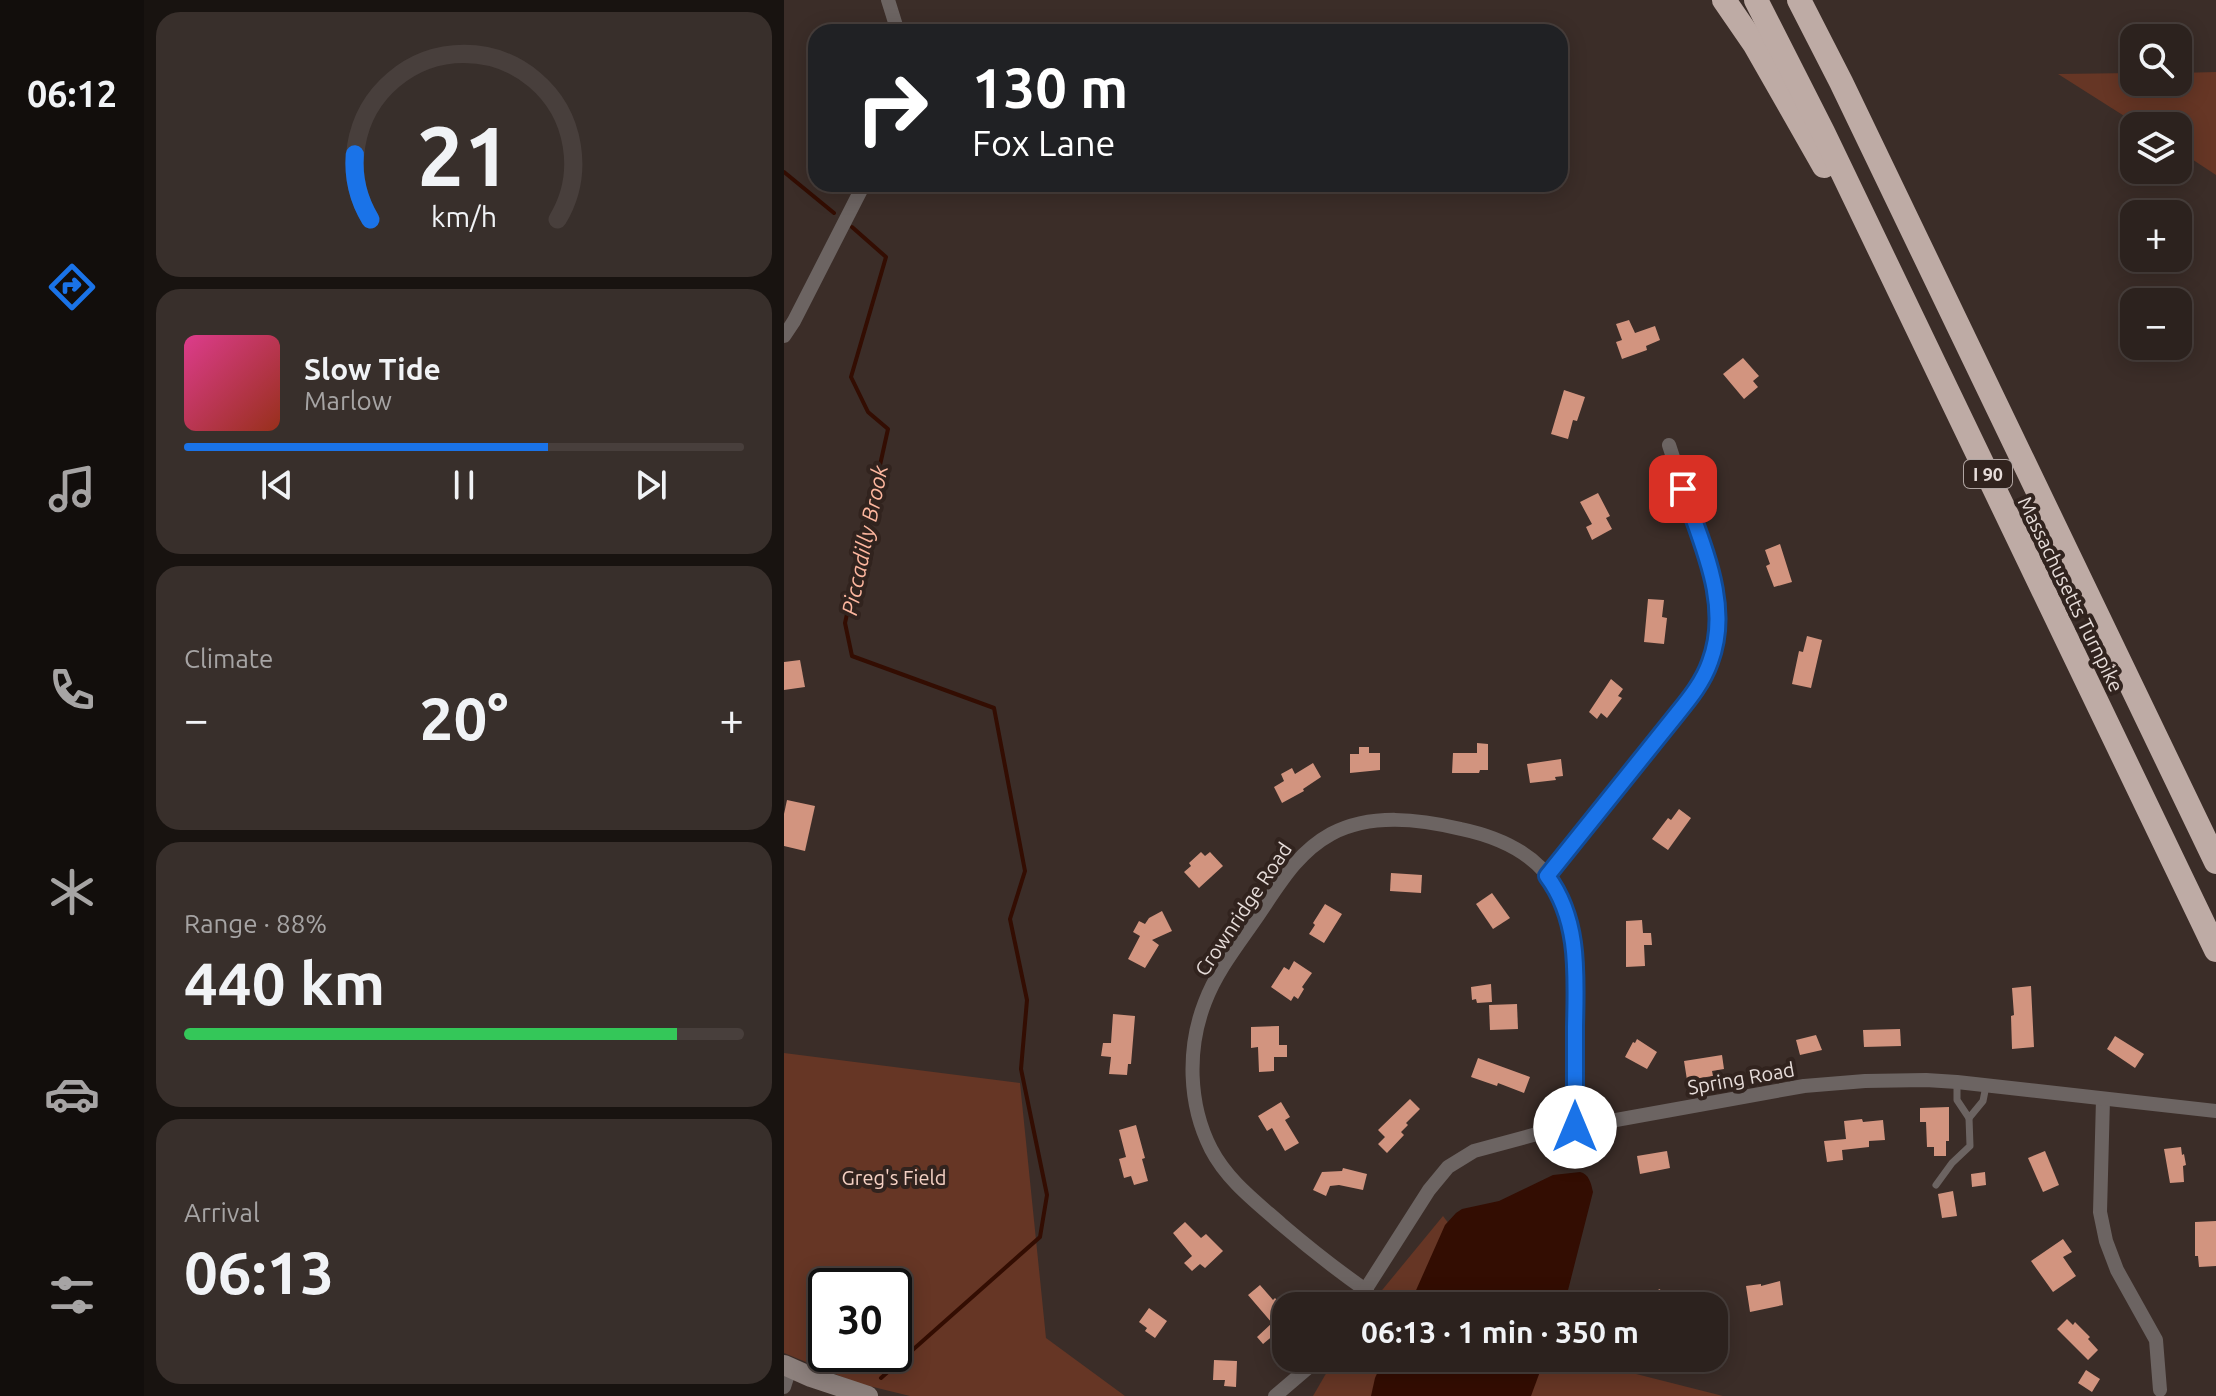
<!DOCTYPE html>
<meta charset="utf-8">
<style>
:root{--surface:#2c221e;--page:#382f2b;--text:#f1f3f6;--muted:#a6a4a4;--line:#483f3c;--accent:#1a73e8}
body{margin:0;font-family:Ubuntu,sans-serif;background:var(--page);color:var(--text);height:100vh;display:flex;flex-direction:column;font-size:30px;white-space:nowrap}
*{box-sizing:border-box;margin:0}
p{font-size:26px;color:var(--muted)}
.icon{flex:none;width:44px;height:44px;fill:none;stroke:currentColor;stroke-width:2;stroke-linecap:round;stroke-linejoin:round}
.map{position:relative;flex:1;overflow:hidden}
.panel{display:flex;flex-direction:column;gap:12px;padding:12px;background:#181310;width:640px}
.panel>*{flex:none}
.banner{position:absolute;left:24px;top:24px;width:760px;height:168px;border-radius:24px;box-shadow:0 4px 20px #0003,0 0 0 2px var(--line);background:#202124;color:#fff;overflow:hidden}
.buttons{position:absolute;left:1336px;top:24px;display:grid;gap:16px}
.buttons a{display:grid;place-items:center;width:72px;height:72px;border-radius:16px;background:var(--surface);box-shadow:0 4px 20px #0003,0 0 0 2px var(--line);font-size:40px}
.speed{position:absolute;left:24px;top:1268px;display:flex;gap:16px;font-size:40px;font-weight:700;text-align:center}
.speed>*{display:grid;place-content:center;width:104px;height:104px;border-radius:50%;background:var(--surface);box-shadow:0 4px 20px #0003,0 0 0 2px var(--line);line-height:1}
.speed .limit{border:4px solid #111;border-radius:12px;background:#fff;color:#111}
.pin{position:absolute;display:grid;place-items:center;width:68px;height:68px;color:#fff;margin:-34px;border-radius:16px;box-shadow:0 4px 12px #0006}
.me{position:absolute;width:88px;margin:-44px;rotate:0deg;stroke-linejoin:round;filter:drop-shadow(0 0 6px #0008)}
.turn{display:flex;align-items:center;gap:28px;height:168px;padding:0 32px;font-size:36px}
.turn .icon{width:104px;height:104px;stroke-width:2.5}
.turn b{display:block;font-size:56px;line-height:68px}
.big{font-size:60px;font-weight:600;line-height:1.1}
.panel .tile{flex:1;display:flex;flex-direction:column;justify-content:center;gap:12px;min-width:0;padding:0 28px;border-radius:24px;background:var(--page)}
.panel .dial{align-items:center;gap:0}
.dial svg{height:208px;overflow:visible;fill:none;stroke:var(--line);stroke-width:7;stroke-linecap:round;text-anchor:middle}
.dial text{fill:var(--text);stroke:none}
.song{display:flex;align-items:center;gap:24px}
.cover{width:96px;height:96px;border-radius:12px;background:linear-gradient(135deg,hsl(330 70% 55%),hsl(10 70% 35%))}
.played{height:8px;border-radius:4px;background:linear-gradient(90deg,var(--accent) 65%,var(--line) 65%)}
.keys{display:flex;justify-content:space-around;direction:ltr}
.heat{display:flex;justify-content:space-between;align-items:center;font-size:44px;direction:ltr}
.charge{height:12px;border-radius:6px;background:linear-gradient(90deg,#34c759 88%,var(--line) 0)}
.trip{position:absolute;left:488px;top:1292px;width:456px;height:80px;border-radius:24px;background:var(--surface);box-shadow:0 4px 20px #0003,0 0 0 2px var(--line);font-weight:600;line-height:80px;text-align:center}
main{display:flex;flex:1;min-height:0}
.tab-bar{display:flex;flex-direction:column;width:144px;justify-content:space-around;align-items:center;background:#120e0c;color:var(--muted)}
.tab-bar .icon{width:56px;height:56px}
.tab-bar .active{color:var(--accent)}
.tab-bar b{font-size:36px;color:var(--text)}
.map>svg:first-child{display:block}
.green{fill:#663625;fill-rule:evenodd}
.water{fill:#330d02}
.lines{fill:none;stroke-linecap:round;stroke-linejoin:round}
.stream{stroke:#330d02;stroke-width:4}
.building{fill:#d2947f}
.lane{stroke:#6c6462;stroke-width:7}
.street{stroke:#6c6462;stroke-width:14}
.secondary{stroke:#8d817d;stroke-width:20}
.highway{stroke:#beaba5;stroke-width:24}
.route-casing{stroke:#114b97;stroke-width:20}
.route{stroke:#1a73e8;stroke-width:14}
.labels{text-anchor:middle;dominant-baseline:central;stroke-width:8;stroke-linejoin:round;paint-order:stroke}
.shield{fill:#31231e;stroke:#b0a5a2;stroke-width:2}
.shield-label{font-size:18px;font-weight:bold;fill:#e7ddda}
.street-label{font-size:20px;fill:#e7ddda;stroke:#31231e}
.park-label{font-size:20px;fill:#f5d1c4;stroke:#31231e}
.water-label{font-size:22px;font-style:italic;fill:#feb79f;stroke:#31231e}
</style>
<main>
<nav class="tab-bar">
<b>06:12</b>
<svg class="icon active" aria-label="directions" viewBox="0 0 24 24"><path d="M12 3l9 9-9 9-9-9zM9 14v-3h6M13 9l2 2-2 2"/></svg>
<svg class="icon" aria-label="music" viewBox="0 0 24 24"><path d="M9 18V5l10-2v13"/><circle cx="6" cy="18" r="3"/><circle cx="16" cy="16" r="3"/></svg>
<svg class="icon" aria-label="phone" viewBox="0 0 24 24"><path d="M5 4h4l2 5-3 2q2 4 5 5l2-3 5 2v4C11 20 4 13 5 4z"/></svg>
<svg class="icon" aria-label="climate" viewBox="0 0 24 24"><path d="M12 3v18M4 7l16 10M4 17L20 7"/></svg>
<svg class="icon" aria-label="car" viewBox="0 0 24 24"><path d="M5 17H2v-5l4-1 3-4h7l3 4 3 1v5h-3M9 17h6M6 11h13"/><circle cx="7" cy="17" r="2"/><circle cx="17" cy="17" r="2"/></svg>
<svg class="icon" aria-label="filters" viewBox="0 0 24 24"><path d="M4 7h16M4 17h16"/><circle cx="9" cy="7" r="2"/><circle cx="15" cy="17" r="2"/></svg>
</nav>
<section class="panel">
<div class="tile dial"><svg viewBox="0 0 100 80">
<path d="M14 69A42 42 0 1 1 86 69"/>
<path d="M14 69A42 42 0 0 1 8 44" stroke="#1a73e8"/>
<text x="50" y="56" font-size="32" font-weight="700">21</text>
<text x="50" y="72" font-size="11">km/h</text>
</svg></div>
<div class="tile">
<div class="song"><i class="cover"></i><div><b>Slow Tide</b><p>Marlow</p></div></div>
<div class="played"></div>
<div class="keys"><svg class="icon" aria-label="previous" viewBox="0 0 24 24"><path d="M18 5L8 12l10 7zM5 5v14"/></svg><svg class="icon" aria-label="pause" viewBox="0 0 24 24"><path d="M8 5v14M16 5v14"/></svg><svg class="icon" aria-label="next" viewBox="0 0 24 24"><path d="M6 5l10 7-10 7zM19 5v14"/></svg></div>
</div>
<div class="tile"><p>Climate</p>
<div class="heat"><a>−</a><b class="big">20°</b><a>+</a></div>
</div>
<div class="tile"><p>Range · 88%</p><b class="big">440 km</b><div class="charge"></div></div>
<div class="tile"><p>Arrival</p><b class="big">06:13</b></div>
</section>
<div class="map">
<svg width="1432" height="1396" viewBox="0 0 1432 1396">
<rect width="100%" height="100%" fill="#3b2d28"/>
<g class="green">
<path d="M1432 72V175L1394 150V126H1356L1274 74 1350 73V82H1394V73Z"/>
<path d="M0 1053 236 1083 262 1338 341 1396H126L73 1383 0 1353ZM42 1286H110V1354H42Z"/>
<path d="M659 1216 727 1306H585Z"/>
<path d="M551 1358H789L939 1396H529Z"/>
</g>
<g class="water">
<path d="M796 1172C805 1174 807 1183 809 1192L780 1306H625L661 1225 672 1213 678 1209 715 1201 769 1175Z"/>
<path d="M600 1358H761L747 1396H587L591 1378Z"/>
</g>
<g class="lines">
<g class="stream">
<path d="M0 172 50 213"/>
<path d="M68 227 102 257 67 377 84 412 104 429 61 623 68 656 210 708 241 871 226 919 243 1000 237 1069 263 1195 256 1237 97 1378"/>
</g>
</g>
<g class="building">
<path d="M845 320 851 333 871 326 876 340 862 346 863 350 838 359 832 342 838 340 832 324Z"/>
<path d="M959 358 975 376 969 381 974 387 960 399 939 374Z"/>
<path d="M780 390 801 397 793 421 789 420 784 439 767 434Z"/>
<path d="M814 493 826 516 822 518 828 529 808 540 802 527 808 524 796 502Z"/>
<path d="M996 544 1008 582 990 587 982 566 986 564 981 550Z"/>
<path d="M864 599 880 600 878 617 883 618 880 644 860 642Z"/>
<path d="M1023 636 1038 640 1027 688 1008 684 1015 651 1019 652Z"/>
<path d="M16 660 21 687 0 690V662Z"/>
<path d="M827 679 839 689 834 696 838 698 823 718 817 713 813 719 805 712Z"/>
<path d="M693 743 704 744V770H696L695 773H668L669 753H693Z"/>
<path d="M575 747H585V753H596V770L566 773V754H575Z"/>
<path d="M777 759 779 776 771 777 772 780 746 783 743 764Z"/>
<path d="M529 763 537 777 519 789 520 791 498 803 490 787 500 781 497 774 508 768 511 774Z"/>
<path d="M3 800 31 806 21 851 0 846V814Z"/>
<path d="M895 809 907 818 884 850 868 839 884 818 887 820Z"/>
<path d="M417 852 421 856 426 852 439 866 415 888 400 872 407 866 405 863Z"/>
<path d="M607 873 638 875 637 893 606 891Z"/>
<path d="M708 893 726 918 709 929 692 904Z"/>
<path d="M541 904 558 914 540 943 525 934 531 925 529 923Z"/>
<path d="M378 911 388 931 368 940 375 945 361 968 344 959 356 936 349 932 355 921 361 924 365 918Z"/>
<path d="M858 920 859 933H867L868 945H860L861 966 842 967V921Z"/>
<path d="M510 961 528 973 518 987 520 989 514 999 510 996 507 1001 487 987 500 967 505 970Z"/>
<path d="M707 984 708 1002 693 1003 692 999 688 1000 687 987Z"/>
<path d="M1247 986 1250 1047 1228 1049 1227 1016 1230 1015 1228 988Z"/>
<path d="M733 1004 734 1029 706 1030 705 1005Z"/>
<path d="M329 1014 351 1016 347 1064H344L343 1075 325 1074 327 1057 317 1056 319 1043H327Z"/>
<path d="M495 1026V1045H503V1057H490V1071L475 1072 474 1047 467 1048V1027Z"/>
<path d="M1116 1029 1117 1046 1080 1047 1079 1030Z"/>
<path d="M1032 1035 1038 1050 1016 1055 1012 1040Z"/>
<path d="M1331 1036 1360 1054 1351 1068 1323 1049Z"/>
<path d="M853 1039 873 1052 863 1069 841 1057 849 1042 851 1043Z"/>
<path d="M938 1055 940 1069 928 1071 929 1076 903 1080 900 1061Z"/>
<path d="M694 1058 746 1077 740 1093 714 1083 713 1086 687 1077Z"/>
<path d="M626 1099 636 1109 622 1123 624 1125 617 1132 620 1135 603 1153 594 1144 601 1137 594 1130Z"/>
<path d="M497 1102 506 1117 501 1120 515 1143 501 1151 488 1128 483 1131 474 1116Z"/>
<path d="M1165 1107V1141H1162V1156H1150V1147H1143L1142 1122H1136V1108Z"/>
<path d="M1078 1119 1079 1122 1099 1120 1101 1140 1085 1141V1147L1058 1150 1059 1160 1043 1162 1040 1141 1062 1139 1060 1121Z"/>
<path d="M352 1125 361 1158 358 1159 364 1181 350 1185 347 1176 340 1178 335 1159 342 1157 335 1130Z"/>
<path d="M1397 1147 1398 1155 1400 1154 1402 1165 1399 1166 1400 1182 1386 1183 1380 1149Z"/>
<path d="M883 1151 886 1168 856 1174 853 1156Z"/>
<path d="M1261 1151 1275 1185 1259 1192 1244 1158Z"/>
<path d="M559 1168 583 1174 579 1190 555 1185 546 1186 542 1196 529 1190 538 1172 558 1171Z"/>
<path d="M1201 1172 1202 1185 1188 1187 1187 1174Z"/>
<path d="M1169 1191 1173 1216 1158 1218 1154 1194Z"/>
<path d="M1432 1221V1266L1415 1267 1414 1256H1411V1222Z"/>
<path d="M401 1222 417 1238 422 1234 439 1251 421 1268 416 1264 408 1271 400 1263 408 1256 389 1233Z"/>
<path d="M1279 1239 1288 1252 1279 1257 1292 1276 1269 1292 1247 1261Z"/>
<path d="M996 1281 999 1305 966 1312 962 1286 977 1284V1286Z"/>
<path d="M476 1285 489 1300 491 1298 502 1310V1325L479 1344 473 1337 488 1323 464 1295Z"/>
<path d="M875 1289 902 1306H865Z"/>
<path d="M365 1308 383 1321 371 1338 361 1331 363 1328 355 1322Z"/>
<path d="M1283 1319 1289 1325 1291 1322 1306 1337 1304 1339 1314 1350 1304 1360 1273 1329Z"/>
<path d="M430 1360 453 1361 452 1387 440 1386 441 1380H429Z"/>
<path d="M1302 1370 1316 1379 1308 1392 1294 1383Z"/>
</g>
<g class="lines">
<g class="lane">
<path d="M1173 1082V1100L1185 1118 1199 1101 1202 1086"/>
<path d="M1152 1185 1168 1163 1186 1146 1185 1118"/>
</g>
<g class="street">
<path d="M104 0 114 32"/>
<path d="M0 336 10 321 80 184"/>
<path d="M763 876 893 714C912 690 932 663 934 631 937 595 924 562 912 528 903 500 894 473 885 445"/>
<path d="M1319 1099 1316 1212 1322 1241 1333 1270 1372 1340 1376 1390"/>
<path d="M583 1291C553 1270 525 1248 497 1224 471 1201 443 1180 427 1149 404 1104 403 1048 421 1002 433 970 456 942 475 914 496 883 514 852 547 834 587 813 635 819 677 829 715 837 752 853 772 888 795 930 792 979 792 1024 791 1059 791 1093 791 1127"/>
<path d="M571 1306 645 1190 664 1167 690 1151 749 1135 1020 1086 1081 1081 1142 1080 1173 1082 1432 1111"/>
<path d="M0 1387 6 1368"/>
<path d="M491 1396 525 1367 532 1358"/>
</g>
<path class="secondary" d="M0 1365 27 1377 84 1396"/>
<g class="highway">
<path d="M940 0 971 45 1040 166"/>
<path d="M972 0 1039 132 1432 950"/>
<path d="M1015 0 1057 82 1432 862"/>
</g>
</g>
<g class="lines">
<g class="route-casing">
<path id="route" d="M791 1127C791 1094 791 1060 791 1027 792 975 796 920 763 876L893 714C906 698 919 682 926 662 948 604 917 543 899 489"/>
</g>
<use href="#route" class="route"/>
</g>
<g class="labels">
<rect class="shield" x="1180" y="460" width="48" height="28" rx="6"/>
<g class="shield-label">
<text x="1204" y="474">I 90</text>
</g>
<g class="street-label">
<text transform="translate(1287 594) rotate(64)">Massachusetts Turnpike</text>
<text transform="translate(459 909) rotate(-56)">Crownridge Road</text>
<text transform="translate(957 1078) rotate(-10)">Spring Road</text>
</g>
<g class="park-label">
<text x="110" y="1177">Greg's Field</text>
</g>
<g class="water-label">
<text transform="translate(80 540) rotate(-78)">Piccadilly Brook</text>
</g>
</g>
</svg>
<div class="buttons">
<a><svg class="icon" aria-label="search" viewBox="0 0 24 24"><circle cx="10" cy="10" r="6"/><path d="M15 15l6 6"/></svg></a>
<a><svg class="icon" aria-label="layers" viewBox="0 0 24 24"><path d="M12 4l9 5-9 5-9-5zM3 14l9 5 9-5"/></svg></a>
<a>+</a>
<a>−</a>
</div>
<div class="speed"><div class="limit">30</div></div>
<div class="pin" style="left:899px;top:489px;background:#d93025"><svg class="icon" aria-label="arrive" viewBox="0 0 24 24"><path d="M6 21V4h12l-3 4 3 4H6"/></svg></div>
<svg class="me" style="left:791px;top:1127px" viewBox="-20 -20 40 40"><circle r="19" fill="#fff"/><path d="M0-13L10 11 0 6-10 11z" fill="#1a73e8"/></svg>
<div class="trip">06:13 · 1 min · 350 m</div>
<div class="banner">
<div class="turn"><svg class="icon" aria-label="right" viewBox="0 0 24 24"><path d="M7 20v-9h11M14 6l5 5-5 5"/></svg><div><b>130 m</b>Fox Lane</div></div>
</div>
</div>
</main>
